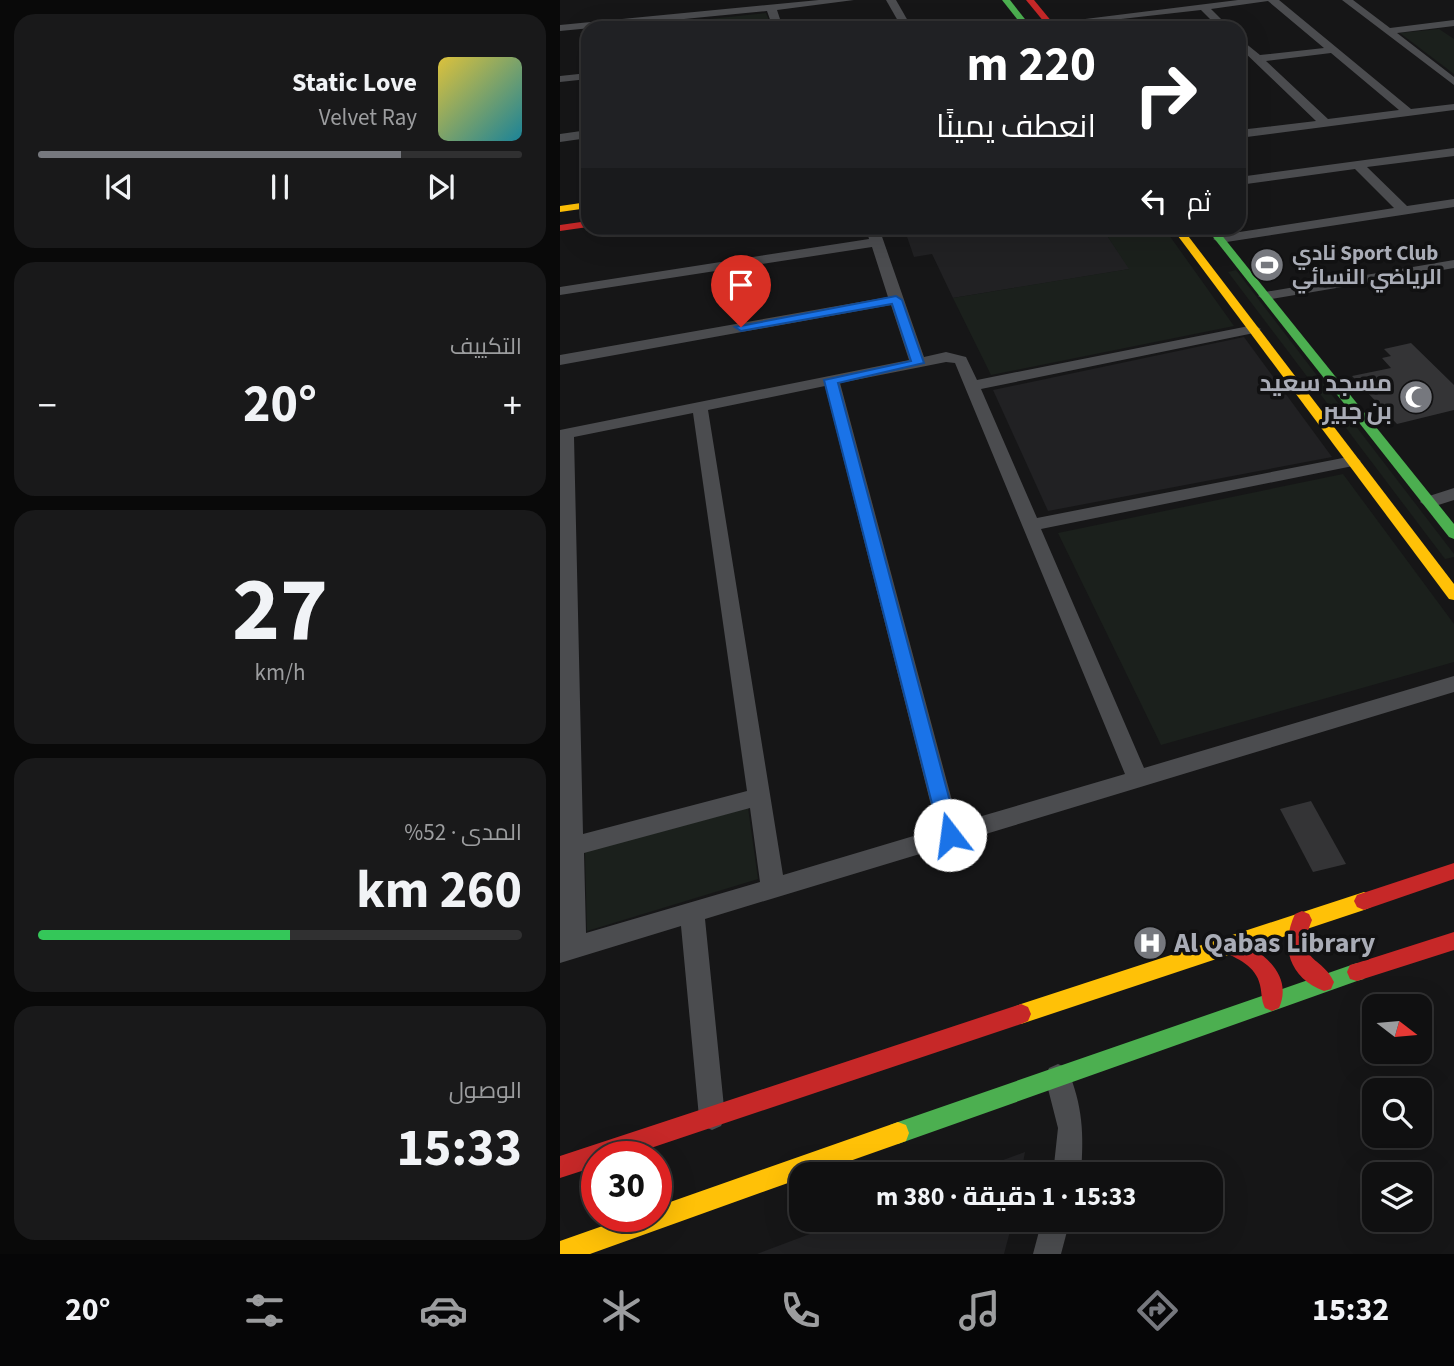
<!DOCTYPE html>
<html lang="ar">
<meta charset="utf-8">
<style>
:root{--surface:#101011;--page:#19191a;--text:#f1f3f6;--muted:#9c9d9f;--line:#303031;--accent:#76787e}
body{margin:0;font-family:"Source Sans 3",Cairo,sans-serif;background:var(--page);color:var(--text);direction:rtl;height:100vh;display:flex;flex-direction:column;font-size:26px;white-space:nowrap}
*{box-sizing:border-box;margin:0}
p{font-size:23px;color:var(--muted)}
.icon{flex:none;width:38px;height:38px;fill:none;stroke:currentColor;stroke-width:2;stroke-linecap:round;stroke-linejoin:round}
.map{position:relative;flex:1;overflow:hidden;direction:ltr}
.details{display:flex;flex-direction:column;gap:14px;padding:14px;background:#090909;width:560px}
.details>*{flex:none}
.banner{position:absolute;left:21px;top:21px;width:665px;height:214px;border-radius:21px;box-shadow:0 7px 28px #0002,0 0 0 2px var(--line);direction:rtl;background:#202124;color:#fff;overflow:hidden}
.needle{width:46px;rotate:106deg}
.controls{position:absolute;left:802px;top:994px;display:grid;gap:14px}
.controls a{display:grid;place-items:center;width:70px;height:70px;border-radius:14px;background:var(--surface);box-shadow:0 7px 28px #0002,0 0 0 2px var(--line);font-size:35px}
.speed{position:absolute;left:21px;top:1141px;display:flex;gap:14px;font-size:35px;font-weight:700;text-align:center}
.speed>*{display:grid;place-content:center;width:91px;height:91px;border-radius:50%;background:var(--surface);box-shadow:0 7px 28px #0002,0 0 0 2px var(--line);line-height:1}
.speed .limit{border:10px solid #d22;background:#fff;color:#111}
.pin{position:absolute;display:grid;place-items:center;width:60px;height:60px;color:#fff;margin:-72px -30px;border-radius:50% 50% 50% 0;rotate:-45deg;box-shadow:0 0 7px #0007}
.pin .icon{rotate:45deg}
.me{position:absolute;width:77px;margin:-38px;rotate:345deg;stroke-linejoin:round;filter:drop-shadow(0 0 5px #0008)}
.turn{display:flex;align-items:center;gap:24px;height:147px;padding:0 35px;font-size:32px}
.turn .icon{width:91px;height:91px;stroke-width:2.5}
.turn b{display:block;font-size:49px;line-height:60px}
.then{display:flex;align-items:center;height:66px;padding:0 35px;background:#0003;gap:14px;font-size:26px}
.big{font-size:52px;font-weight:700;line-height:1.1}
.details .widget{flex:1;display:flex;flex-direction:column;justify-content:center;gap:10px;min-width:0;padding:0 24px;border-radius:21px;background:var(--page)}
.details .dial{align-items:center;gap:0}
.dial b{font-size:91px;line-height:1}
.song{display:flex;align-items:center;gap:21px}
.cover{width:84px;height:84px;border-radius:10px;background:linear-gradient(135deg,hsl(50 70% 55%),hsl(190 70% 35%))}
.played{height:7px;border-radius:4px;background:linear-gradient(90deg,var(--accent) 75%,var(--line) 75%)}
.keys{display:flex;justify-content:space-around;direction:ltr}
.heat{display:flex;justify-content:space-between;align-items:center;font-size:38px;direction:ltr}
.charge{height:10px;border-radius:5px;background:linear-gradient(90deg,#34c759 52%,var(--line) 0)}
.trip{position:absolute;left:229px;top:1162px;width:434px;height:70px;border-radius:21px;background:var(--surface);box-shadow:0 7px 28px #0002,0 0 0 2px var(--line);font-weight:700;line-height:70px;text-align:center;direction:rtl}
.tab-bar{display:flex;height:112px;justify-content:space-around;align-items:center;background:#060607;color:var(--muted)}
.tab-bar .icon{width:49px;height:49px}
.tab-bar .active{color:var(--accent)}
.tab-bar b{font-size:32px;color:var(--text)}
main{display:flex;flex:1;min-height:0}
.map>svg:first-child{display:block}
.built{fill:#212123}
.green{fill:#1b201c}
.building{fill:#343436}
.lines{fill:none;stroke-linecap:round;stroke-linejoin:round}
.street{fill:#4b4c4f;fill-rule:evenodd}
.fast{fill:#4caf50;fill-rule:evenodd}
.slow{fill:#ffc107;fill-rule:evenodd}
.jam{fill:#c62828;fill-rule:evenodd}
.route{fill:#1a73e8;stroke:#114b97;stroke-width:2}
.labels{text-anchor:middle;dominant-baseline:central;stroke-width:7;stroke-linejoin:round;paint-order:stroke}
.far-poi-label{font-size:21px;font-weight:bold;fill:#a9acb6;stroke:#111112;text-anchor:start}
.poi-label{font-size:24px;font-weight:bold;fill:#a9acb6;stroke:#111112;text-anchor:end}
.near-poi-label{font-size:28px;font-weight:bold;fill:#a9acb6;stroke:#111112;text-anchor:start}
</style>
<main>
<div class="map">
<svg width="894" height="1254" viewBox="0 0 894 1254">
<rect width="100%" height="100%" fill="#161617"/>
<g class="built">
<path d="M344 228H568L544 231 570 269 393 298 372 254 354 257Z"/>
<path d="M684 337 772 457 488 511 433 390Z"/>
<path d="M465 1152 461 1174H406Z"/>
<path d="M287 1220H453L444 1254H197Z"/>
</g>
<g class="green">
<path d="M206 13 212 28H103L102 24Z"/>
<path d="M879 29 894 39V74L840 33Z"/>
<path d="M568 228H604L674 326 431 375 393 298 569 269 544 231Z"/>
<path d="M676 270 894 554V557L885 559 668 272Z"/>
<path d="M783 474 894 624V662L601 745 498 533Z"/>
<path d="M188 808 198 879 27 931 25 852Z"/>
</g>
<g class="building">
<path d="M851 343 894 385V410L837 424 792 376 831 368 822 358 831 356 824 349Z"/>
<path d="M751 801 786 864 753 872 720 809Z"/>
</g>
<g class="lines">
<g class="street">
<path d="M259 0H294L217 10 223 28H213L207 11 0 31V25Z"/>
<path d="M326 0H336L352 28H342Z"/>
<path d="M678 0H719L851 109 894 104V110L679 138V130L756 121 679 47V38L700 55 764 48 708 1 651 9 670 28H659L641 10 490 27 485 24ZM771 53 839 110 768 119 706 61Z"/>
<path d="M782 0H793L830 28 894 20V26L837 33 894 77V85Z"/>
<path d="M28 73V79L0 82V76Z"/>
<path d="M28 130V138L0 142V134Z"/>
<path d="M894 148V156L807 167 847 206 894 199V207L660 243 653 239 660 235 834 208 795 169 679 185V177Z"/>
<path d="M306 228H319L364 357 386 352 406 357 417 380 694 325 701 329 694 333 421 389 477 518 793 456 801 461 793 466 481 529 584 768 894 676V692L145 919 165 1117 161 1126 152 1130 143 1126 139 1117 121 926 0 963V430L349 360 331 305 0 365V355L328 297 312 247 0 295V287L309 239ZM386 362 395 363 565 774 398 823 280 383ZM265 386 377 829 223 875 148 410ZM133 413 187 791 23 834 14 437ZM190 808 200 882 26 933 24 853Z"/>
<path d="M894 260V268L705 300 698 296 705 292Z"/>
<path d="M894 488V500L869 508 860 502 863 498Z"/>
<path d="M498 1064 507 1068C523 1106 524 1134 521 1174H493L498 1128 485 1077 489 1068Z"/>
<path d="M482 1220H510L501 1254H473Z"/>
</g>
<g class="fast">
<path d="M442 0H450L472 28H464Z"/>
<path d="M646 228H656L894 524V539L889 537Z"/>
<path d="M797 963 804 965 807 972 804 979 797 981 338 1144 330 1141 327 1133 330 1125 338 1122Z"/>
</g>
<g class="slow">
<path d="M28 202V208L0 212V206Z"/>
<path d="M612 228H622L894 584V600L889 599Z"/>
<path d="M804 892 811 895 814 901 811 907 804 910 461 1024 454 1021 451 1014 454 1007 461 1004Z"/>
<path d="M338 1122 346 1125 349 1133 346 1141 338 1144 253 1174H242V1178L30 1254H0V1241L71 1216H96V1207Z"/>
</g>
<g class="jam">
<path d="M466 0H474L497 28H489Z"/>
<path d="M28 221V227L0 231V225Z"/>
<path d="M894 863V879L804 910 797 907 794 901 797 895Z"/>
<path d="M742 911 749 914 752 920C734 963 762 955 774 982L771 989 764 991C729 978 720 946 735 914Z"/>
<path d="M894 932V950L797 981 790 979 787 972 790 965 797 963Z"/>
<path d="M668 936C696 946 735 972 719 1008L712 1011 705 1008C701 1000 702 993 700 985 696 966 677 958 661 951L658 945 661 939Z"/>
<path d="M461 1004 468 1007 471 1014 468 1021 461 1024 64 1157H37V1166L0 1178V1156Z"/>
</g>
</g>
<path class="route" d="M336 296 342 300 364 363 278 383 399 835 396 841H383L380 835 264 380 351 361 332 304 181 331 175 327Z"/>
<defs>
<g id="stadium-disc" transform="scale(1.75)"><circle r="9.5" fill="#76787e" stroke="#111112"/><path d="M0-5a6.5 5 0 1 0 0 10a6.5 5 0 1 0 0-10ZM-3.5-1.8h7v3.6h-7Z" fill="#fff"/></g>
<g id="mosque-disc" transform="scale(1.75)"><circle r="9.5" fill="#76787e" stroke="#111112"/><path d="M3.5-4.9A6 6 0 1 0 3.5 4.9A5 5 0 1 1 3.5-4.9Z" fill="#fff"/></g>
<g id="hospital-disc" transform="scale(1.75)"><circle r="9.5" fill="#76787e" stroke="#111112"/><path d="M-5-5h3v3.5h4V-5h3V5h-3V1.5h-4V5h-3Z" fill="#fff"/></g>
</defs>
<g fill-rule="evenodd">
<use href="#stadium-disc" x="707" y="265"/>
<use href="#mosque-disc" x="856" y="397"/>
<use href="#hospital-disc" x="590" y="943"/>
</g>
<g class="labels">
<g class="far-poi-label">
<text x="732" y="253">نادي Sport Club<tspan x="732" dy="24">الرياضي النسائي</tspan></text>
</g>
<g class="poi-label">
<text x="832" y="383">مسجد سعيد<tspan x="832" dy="28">بن جبير</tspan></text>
</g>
<g class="near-poi-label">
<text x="614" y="943">Al Qabas Library</text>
</g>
</g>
</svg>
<div class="controls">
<a><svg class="needle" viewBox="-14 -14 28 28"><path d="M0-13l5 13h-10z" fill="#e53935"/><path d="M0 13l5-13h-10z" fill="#9c9d9f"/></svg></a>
<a><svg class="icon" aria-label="search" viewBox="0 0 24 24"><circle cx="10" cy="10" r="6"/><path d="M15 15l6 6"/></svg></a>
<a><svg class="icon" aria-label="layers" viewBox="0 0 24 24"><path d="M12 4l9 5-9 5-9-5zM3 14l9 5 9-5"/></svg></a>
</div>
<div class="speed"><div class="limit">30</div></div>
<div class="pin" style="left:181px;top:327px;background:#d93025"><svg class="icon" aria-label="arrive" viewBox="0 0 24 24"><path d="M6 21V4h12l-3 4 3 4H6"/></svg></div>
<svg class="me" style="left:390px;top:835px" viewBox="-20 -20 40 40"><circle r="19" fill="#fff"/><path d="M0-13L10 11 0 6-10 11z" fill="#1a73e8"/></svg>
<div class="trip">15:33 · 1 دقيقة · 380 m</div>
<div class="banner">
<div class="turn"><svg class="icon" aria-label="right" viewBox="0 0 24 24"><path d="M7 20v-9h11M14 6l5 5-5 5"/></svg><div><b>220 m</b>انعطف يمينًا</div></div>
<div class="then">ثم<svg class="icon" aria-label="left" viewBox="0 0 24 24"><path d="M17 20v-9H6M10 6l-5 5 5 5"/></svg></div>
</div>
</div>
<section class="details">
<div class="widget">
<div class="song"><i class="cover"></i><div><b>Static Love</b><p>Velvet Ray</p></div></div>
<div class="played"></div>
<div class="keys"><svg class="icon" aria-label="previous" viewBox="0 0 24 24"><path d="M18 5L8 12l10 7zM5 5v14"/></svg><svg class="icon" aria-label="pause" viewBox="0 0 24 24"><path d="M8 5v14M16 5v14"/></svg><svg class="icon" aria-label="next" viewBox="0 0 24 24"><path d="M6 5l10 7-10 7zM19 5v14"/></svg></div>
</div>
<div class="widget"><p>التكييف</p>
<div class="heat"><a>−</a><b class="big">20°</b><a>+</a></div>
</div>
<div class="widget dial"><b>27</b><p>km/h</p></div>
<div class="widget"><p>المدى · 52%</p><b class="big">260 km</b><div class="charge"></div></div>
<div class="widget"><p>الوصول</p><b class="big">15:33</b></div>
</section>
</main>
<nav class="tab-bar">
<b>15:32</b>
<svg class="icon active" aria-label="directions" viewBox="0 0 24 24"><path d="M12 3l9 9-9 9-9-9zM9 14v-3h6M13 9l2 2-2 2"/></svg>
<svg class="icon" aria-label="music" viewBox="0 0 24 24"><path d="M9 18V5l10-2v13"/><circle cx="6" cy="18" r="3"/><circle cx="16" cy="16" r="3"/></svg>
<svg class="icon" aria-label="phone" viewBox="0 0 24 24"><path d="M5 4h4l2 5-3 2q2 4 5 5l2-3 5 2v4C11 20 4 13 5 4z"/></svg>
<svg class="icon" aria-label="climate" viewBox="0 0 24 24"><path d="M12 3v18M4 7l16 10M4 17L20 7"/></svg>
<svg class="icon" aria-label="car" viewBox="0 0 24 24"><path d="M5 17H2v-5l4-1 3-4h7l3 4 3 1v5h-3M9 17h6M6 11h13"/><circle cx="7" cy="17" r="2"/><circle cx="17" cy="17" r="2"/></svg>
<svg class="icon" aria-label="filters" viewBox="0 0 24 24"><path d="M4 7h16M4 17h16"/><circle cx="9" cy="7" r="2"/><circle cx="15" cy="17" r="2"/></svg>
<b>20°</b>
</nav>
